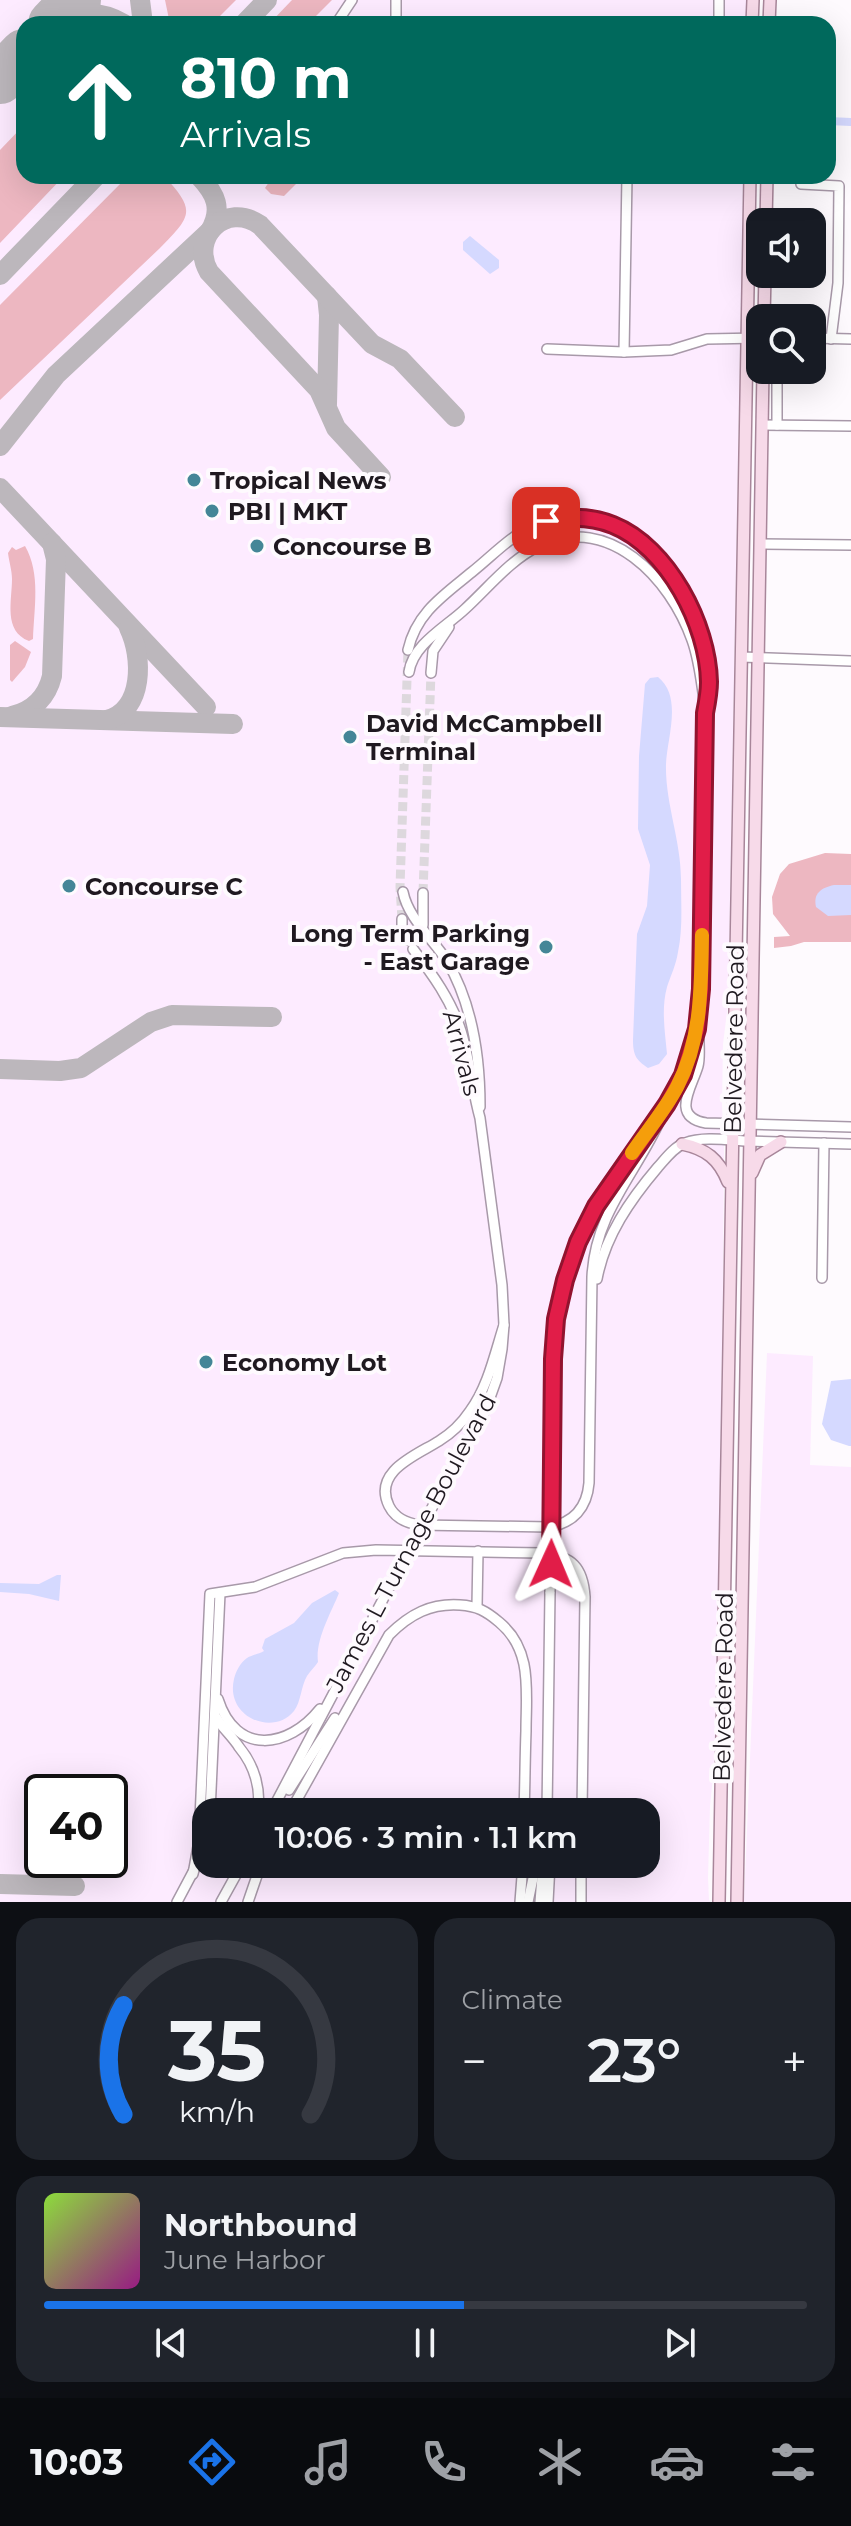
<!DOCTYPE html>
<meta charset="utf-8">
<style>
:root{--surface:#171b24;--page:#20242c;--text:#f1f3f6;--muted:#9ea1a6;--line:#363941;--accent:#1a73e8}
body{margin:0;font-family:Montserrat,sans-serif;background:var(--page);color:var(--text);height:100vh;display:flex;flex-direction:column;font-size:30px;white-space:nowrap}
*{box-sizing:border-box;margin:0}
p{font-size:26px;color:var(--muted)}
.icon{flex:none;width:44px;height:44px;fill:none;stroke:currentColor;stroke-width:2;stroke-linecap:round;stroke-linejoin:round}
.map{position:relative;height:1902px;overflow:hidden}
.drawer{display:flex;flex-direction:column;gap:16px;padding:16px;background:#0d0f14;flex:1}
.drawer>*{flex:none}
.top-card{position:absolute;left:16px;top:16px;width:820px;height:168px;border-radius:24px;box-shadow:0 8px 32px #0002;background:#00695c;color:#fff;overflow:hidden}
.fabs{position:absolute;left:746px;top:208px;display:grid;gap:16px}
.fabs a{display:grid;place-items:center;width:80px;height:80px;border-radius:16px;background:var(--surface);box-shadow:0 8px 32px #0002;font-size:40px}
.speed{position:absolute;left:24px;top:1774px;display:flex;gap:16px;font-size:40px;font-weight:700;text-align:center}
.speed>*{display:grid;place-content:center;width:104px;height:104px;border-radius:50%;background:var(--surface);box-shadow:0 8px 32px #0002;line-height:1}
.speed .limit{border:4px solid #111;border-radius:12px;background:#fff;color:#111}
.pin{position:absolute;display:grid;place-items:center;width:68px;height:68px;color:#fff;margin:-34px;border-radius:16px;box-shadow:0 4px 12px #0006}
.me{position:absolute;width:88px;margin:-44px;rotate:1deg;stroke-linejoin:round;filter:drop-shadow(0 0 6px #0008)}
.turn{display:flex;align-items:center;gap:28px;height:168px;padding:0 32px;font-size:36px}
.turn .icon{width:104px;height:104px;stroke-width:2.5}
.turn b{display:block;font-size:56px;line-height:68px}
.big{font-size:60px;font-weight:600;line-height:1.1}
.drawer .card{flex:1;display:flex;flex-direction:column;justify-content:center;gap:12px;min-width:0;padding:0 28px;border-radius:24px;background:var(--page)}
.drawer .dial{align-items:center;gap:0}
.dial svg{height:208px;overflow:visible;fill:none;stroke:var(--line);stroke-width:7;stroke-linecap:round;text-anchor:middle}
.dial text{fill:var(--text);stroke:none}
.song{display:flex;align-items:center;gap:24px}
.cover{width:96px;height:96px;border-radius:12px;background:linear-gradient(135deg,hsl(90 70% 55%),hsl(310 70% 35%))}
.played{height:8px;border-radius:4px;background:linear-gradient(90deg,var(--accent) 55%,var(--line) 55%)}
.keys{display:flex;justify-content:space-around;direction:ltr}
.heat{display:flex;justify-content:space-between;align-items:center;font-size:44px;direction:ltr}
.drawer .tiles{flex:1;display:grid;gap:16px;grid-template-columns:1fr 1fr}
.card:last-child{grid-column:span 2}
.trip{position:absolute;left:192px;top:1798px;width:468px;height:80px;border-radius:24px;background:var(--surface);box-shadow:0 8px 32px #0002;font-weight:600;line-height:80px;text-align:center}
.tabs{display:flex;height:128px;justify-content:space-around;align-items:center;background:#090b0e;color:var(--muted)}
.tabs .icon{width:56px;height:56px}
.tabs .on{color:var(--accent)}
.tabs b{font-size:36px;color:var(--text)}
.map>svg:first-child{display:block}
.built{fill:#fdebff;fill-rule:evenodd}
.green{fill:#edb7c1}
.water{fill:#d5d9ff}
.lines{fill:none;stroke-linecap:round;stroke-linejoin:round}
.canal{stroke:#d5d9ff;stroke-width:8}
.taxiway{stroke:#bcb7bc;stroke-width:20}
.runway{stroke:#bcb7bc;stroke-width:50}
.minor-tunnel{stroke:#ddd8dd;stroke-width:9;stroke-dasharray:9 4.5;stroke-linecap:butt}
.minor-casing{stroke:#a899a9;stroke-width:12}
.major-casing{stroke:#a8869a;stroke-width:14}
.minor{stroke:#fff;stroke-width:9}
.major{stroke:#f7dae9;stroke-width:11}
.minor-bridge-casing{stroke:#a899a9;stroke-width:12;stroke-linecap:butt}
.minor-bridge{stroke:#fff;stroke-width:9}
.route-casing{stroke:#92132f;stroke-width:20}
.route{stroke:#e11d48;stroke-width:14}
.slow{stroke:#f59e0b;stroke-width:14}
.poi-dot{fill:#448697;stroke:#fefafe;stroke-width:3}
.labels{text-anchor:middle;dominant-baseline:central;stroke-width:8;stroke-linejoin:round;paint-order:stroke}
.poi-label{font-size:24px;font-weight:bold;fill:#1f1920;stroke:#fefafe;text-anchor:start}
.street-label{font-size:24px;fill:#1f1920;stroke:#fefafe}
</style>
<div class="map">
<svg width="851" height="1902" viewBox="0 0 851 1902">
<rect width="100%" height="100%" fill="#fefafe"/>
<g class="built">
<path d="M0 0H746V24H24V176H743L728 1004 723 1044 722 1106 724 1148 723 1281 715 1757 710 1806 708 1878 709 1900 711 1902H0ZM42 1792H110V1860H42ZM206 1812H646V1864H206Z"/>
<path d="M767 1353 813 1356 810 1465 851 1467V1902H744Z"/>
</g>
<g class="green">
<path d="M165 0H236L212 24H170Z"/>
<path d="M292 0H332L308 24H269Z"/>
<path d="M24 125V176H64L0 243V150Z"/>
<path d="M128 176H164C197 211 191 216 160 248L0 400V305Z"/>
<path d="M281 176H304L284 196 271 194 265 188 269 182Z"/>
<path d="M25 546C41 574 34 608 33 639L29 641C3 631 12 601 12 579 12 570 9 562 8 553L12 547 16 550Z"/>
<path d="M15 641 31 652 25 667 12 682 10 680V645Z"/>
<path d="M825 853 851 854V942H804L791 946 774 948V937L790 936 773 914 772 897 780 874 789 864Z"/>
</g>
<g class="water">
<path d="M470 236 499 260V268L490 274 463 250V242Z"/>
<path d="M658 677C683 697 667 738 666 764 665 803 681 840 681 879 681 903 683 929 678 952 676 965 671 975 667 987 661 1009 665 1032 667 1054L659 1064 648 1068C636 1060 633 1055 633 1040L637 934 647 906 650 865 638 829 639 756 645 684 650 678Z"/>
<path d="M834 885H851V915L828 916 816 907C813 893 821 888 834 885Z"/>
<path d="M851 1379V1446H849L831 1440 822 1424 831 1381Z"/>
<path d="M57 1575H61L59 1601 29 1594 0 1592V1583L39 1584Z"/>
<path d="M335 1590 339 1593C331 1613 315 1640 318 1662 315 1667 310 1671 307 1676 301 1686 301 1702 294 1711 273 1737 225 1717 234 1679 236 1671 240 1663 247 1658 252 1655 259 1654 264 1651L262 1648 265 1639 294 1623 312 1603Z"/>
</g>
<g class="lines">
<path class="canal" d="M828 121 851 122"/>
<g class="taxiway">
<path d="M140 0 143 24"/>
<path d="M56 24C79 11 101 10 124 24"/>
<path d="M244 24 267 0"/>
<path d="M0 275 96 176"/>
<path d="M327 404 329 315 327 296"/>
<path d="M0 446 56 375 210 231C223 209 216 194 199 176"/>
<path d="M381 477 336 428 319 390 209 272C189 237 226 201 260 225L372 344 400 359 455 417"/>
<path d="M0 488 206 707"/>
<path d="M12 716C33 711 47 697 52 676L56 559 52 543"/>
<path d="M0 717 233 724"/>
<path d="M107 720C144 710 143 657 129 628"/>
<path d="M0 1069 60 1071 81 1068 151 1022 172 1015 272 1017"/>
<path d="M0 1884 75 1886"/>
</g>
<g class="runway">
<path d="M53 24 76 0"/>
<path d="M0 79 24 54"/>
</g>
<g class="minor-tunnel">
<path d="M423 893 431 673"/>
<path d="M402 919 400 887 408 650"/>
</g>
<g class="minor-casing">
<g id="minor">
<path d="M336 24 352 0"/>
<path d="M396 24V0"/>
<path d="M719 24V0"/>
<path d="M802 176 801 184 839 186 838 283 831 339"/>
<path d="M812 338 851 339"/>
<path d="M547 349 624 352 671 350 707 339 760 338"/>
<path d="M624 352 627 176"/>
<path d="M762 425 851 426"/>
<path d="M777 425V370"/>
<path d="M760 544 851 545"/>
<path d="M408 650C416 613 444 595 472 572 496 553 515 530 546 521 636 495 708 603 709 682 709 692 707 703 705 713L701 989C697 1087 647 1123 600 1200 573 1244 557 1293 554 1345L552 1508"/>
<path d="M741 657 851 661"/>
<path d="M409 672C413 644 446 627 465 609 488 588 511 559 539 546 609 513 670 578 692 640 699 659 701 679 704 700"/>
<path d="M431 673 433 651 449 627"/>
<path d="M403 892C408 918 433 939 447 961 473 1005 480 1057 480 1107"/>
<path d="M423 893V925"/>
<path d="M402 919V927L407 940"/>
<path d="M413 949C433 975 451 1000 461 1031 470 1060 472 1090 480 1118L502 1285 504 1325 502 1349 497 1378 487 1406 434 1504"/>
<path d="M699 1040C699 1049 700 1058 698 1066 692 1087 670 1117 706 1123L851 1127"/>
<path d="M822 1278 824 1143"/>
<path d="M597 1279C605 1236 630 1200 658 1167 666 1158 674 1147 685 1143 703 1136 728 1140 746 1141 781 1142 816 1143 851 1144"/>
<path d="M504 1325C495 1353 488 1387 470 1411 462 1423 452 1433 439 1441 417 1455 372 1471 389 1506 395 1518 406 1523 419 1525L549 1527C573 1523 587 1508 589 1483L592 1277C595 1212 636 1174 661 1118"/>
<path d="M477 1606 478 1551"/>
<path d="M218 1699C236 1756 288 1749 320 1709"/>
<path d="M216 1717C222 1728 232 1736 239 1747 254 1765 261 1788 258 1812"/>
<path d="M289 1790 335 1718"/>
<path d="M210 1812 220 1593"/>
<path d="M271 1812 391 1584"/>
<path d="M290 1812 389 1635C410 1614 431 1603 460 1605 477 1606 486 1611 499 1622 533 1650 526 1691 526 1731 525 1758 525 1785 524 1812"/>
<path d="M547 1812 550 1592"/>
<path d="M193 1874 199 1841 210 1594 255 1587 343 1553 376 1550 542 1553C572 1556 583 1567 585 1597L582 1812"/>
<path d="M177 1902 194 1870"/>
<path d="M221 1902 242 1864"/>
<path d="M248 1902 261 1864"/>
<path d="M520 1902 523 1864"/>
<path d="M528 1902 536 1864"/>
<path d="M540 1902 543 1864"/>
<path d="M548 1902 550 1864"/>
<path d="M581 1902V1864"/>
</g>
</g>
<g class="major-casing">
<g id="major">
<path d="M752 24 753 0"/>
<path d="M769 24 770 0"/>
<path d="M766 222 767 176"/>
<path d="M764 318 765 274"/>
<path d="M682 1144C706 1149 719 1159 728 1182"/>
<path d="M752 1173 760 1155 781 1142"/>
<path d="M719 1902 750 176"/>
<path d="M737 1902 763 370"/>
</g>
</g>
<use href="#minor" class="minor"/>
<use href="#major" class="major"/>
<g class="minor-bridge-casing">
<g id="minor-bridge">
<path d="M391 1584 434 1504"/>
<path d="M550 1592 552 1508"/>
</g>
</g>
<use href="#minor-bridge" class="minor-bridge"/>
</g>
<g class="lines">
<g class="route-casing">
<path id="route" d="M546 521C569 516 591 516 613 525 668 547 708 625 709 682 709 692 707 703 705 713L701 989 697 1029 683 1075 667 1104 596 1206 578 1242 565 1280 556 1319 553 1359 551 1564"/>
</g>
<use href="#route" class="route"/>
<path class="slow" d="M632 1153C647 1131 665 1110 677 1087 702 1039 701 987 702 935"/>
</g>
<g class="poi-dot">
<circle cx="194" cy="480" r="8"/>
<circle cx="212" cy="511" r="8"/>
<circle cx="257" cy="546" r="8"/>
<circle cx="350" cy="737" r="8"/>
<circle cx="69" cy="886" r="8"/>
<circle cx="546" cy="947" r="8"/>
<circle cx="206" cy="1362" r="8"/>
</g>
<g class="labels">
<g class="poi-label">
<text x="210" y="480">Tropical News</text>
<text x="228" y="511">PBI | MKT</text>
<text x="273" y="546">Concourse B</text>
<text x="366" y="723">David McCampbell<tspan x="366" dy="28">Terminal</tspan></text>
<text x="85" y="886">Concourse C</text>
<text x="530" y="933" text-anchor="end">Long Term Parking<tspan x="530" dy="28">- East Garage</tspan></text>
<text x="222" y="1362">Economy Lot</text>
</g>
<g class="street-label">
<text transform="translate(734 1039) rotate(-89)">Belvedere Road</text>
<text transform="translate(462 1053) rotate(75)">Arrivals</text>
<text transform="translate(411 1543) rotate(-62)">James L Turnage Boulevard</text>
<text transform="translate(723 1687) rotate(-89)">Belvedere Road</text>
</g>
</g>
</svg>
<div class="fabs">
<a><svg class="icon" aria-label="sound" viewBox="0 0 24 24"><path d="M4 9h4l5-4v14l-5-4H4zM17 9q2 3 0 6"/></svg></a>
<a><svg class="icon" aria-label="search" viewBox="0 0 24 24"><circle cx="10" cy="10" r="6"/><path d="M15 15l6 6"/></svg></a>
</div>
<div class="speed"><div class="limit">40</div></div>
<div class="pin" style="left:546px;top:521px;background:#d93025"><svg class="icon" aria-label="arrive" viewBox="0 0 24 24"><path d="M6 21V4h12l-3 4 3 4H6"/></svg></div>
<svg class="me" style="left:551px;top:1564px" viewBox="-20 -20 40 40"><path d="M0-17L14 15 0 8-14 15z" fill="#e11d48" stroke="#fff" stroke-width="4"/></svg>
<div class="trip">10:06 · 3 min · 1.1 km</div>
<div class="top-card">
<div class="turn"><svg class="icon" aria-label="ahead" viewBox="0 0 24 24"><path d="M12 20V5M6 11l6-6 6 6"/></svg><div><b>810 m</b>Arrivals</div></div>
</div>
</div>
<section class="drawer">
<div class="tiles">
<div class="card dial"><svg viewBox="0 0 100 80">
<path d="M14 69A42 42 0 1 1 86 69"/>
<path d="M14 69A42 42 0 0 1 14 27" stroke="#1a73e8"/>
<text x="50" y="56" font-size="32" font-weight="700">35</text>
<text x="50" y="72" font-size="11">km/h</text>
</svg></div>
<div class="card"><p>Climate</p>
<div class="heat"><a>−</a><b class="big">23°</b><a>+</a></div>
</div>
<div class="card">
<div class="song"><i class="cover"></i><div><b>Northbound</b><p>June Harbor</p></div></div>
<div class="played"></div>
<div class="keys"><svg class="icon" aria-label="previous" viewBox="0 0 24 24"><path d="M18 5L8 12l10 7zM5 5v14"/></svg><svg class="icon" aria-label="pause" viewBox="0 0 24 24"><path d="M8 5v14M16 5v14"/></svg><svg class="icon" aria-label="next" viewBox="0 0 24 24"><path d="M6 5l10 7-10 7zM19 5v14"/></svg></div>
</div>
</div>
</section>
<nav class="tabs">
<b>10:03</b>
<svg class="icon on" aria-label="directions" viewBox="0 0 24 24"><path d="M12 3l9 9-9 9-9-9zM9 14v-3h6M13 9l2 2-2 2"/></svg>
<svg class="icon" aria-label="music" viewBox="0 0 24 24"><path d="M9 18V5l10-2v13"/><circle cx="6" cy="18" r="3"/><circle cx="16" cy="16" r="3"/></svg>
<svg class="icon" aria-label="phone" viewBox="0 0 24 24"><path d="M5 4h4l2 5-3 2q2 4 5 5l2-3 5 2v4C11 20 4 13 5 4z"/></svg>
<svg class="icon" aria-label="climate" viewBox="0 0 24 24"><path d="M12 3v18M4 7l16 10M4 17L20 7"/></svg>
<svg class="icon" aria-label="car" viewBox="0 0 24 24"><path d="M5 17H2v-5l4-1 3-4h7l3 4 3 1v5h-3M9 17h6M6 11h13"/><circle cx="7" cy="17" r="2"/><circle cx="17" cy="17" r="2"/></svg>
<svg class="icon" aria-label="filters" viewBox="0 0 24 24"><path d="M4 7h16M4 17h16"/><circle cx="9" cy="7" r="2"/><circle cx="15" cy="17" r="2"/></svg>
</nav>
